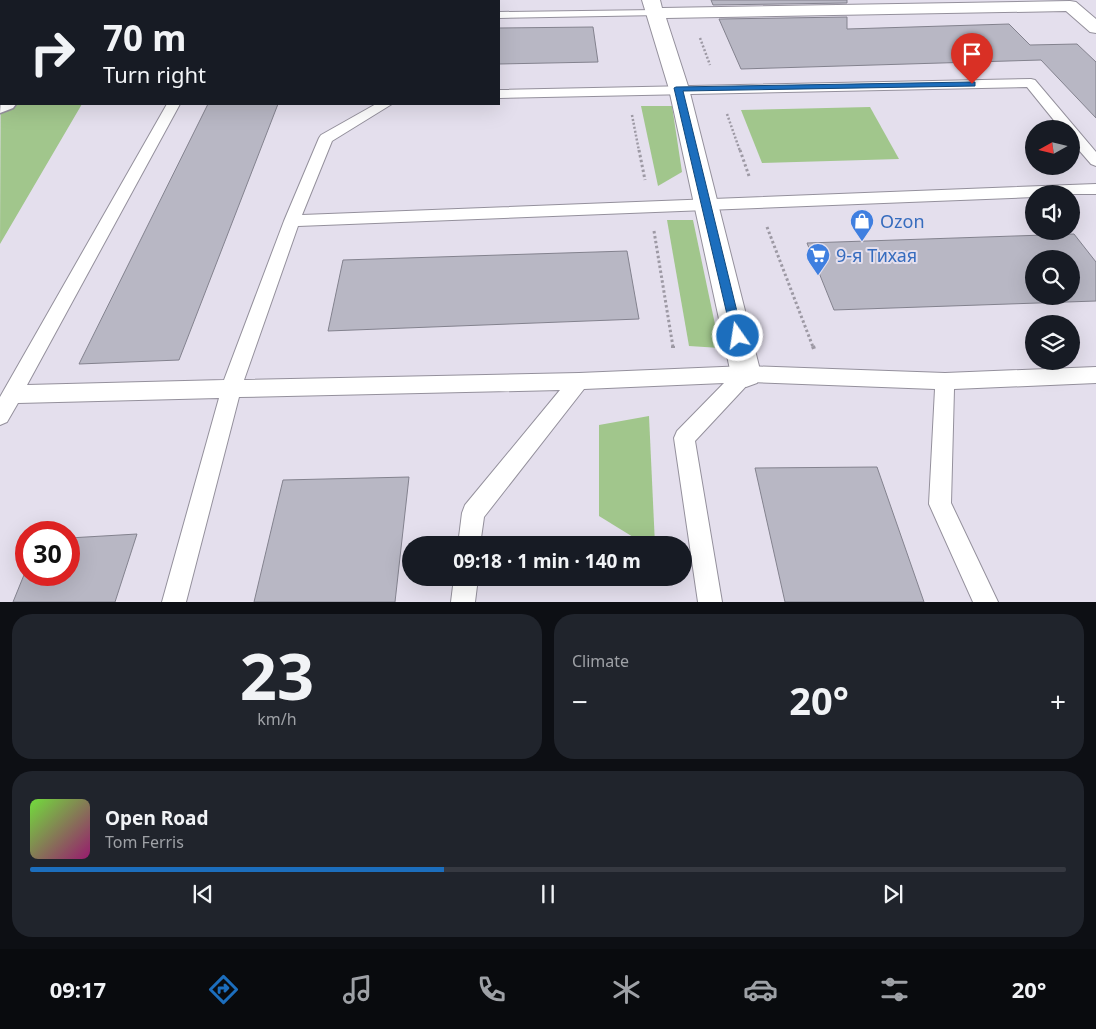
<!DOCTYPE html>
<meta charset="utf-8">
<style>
:root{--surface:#171b24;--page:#20242c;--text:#f1f3f6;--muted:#9ea1a6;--line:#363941;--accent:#1c6ebd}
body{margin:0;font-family:"Noto Sans",sans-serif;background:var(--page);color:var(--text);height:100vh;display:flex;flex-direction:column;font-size:19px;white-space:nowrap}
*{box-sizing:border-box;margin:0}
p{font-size:16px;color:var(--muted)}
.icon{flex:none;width:28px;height:28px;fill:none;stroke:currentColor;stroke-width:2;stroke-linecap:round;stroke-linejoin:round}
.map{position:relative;height:602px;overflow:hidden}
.panel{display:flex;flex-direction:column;gap:12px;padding:12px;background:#0d0f14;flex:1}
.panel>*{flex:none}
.hud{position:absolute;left:0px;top:0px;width:500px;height:105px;box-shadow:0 5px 20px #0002;background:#171b24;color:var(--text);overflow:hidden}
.needle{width:32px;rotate:262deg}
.tools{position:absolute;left:1025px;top:120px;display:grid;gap:10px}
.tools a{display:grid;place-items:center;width:55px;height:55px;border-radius:50%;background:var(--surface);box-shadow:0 5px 20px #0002;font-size:25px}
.speed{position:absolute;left:15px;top:521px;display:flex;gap:10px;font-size:25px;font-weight:700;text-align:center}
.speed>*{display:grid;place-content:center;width:65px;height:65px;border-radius:50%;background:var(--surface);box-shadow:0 5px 20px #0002;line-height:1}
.speed .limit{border:8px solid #d22;background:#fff;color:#111}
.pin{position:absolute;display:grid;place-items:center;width:42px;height:42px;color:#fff;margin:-51px -21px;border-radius:50% 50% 50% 0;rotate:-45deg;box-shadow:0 0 5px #0007}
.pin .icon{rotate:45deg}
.me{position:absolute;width:55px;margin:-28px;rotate:347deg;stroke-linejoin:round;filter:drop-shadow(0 0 4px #0008)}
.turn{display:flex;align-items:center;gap:18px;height:105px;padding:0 20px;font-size:22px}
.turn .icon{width:65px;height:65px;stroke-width:2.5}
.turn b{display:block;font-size:35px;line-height:42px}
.big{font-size:38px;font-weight:700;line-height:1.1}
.panel .card{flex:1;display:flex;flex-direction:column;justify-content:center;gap:8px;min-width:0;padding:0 18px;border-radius:20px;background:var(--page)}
.panel .dial{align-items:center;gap:0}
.dial b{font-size:65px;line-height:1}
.song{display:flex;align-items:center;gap:15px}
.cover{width:60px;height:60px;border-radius:8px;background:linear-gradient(135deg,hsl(100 70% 55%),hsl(320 70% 35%))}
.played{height:5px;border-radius:2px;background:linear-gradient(90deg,var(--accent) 40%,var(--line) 40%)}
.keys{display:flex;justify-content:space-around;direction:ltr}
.heat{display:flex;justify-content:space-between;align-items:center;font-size:28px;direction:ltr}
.panel .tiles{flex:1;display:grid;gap:12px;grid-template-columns:1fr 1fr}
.card:last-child{grid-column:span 2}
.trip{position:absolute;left:402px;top:536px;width:290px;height:50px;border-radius:25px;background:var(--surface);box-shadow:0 5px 20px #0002;font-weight:700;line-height:50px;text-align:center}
.tabs{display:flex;height:80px;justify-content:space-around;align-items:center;background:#090b0e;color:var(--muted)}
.tabs .icon{width:35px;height:35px}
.tabs .current{color:var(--accent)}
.tabs b{font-size:22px;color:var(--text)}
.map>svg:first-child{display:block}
.green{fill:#a1c68c}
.building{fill:#b8b7c4;stroke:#83828e;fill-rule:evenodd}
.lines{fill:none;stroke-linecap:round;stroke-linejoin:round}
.service-casing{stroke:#94909c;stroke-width:2}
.pedestrian-casing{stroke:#94909c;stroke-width:3}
.minor-casing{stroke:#94909c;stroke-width:2}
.path-far2{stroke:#9d99a4;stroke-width:2.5;stroke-dasharray:2 2;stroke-linecap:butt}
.path-far1{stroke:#9d99a4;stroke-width:3;stroke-dasharray:2.5 2.5;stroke-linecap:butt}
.path{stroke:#9d99a4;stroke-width:4;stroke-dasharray:3 3;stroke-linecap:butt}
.service{fill:#fff;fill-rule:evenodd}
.pedestrian{fill:#fff;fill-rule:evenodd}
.minor{fill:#fff;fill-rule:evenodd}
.route{fill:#1c6ebd;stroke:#12487b}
.labels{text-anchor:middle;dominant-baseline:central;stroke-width:4;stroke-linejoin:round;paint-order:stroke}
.shop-label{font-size:18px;fill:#366cbe;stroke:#e4dfed;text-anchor:start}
</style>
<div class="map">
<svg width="1096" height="602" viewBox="0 0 1096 602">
<rect width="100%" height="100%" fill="#e4dfed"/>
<g class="green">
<path d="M1 23V104H82L0 244Z"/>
<path d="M641 106H672L682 172 658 186Z"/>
<path d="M870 107 899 159 762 163 741 110Z"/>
<path d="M667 220H693L720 348 689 346Z"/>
<path d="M649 416 655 545H646L599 516V425Z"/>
</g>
<g class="building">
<path d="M711 0H847V3L713 5Z"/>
<path d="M847 17V29L1009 24 1030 45 1077 44 1096 62V118L1041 60 741 69 719 19Z"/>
<path d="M593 27 598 62 499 64V28Z"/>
<path d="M208 104H278L179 360 79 364Z"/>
<path d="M1074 234 1096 262V301L834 310 807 243ZM1034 259H1071V296H1034Z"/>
<path d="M627 251 639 319 328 331 343 260Z"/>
<path d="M877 467 924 602H785L755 468Z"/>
<path d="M409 477 395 602H254L283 480Z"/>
<path d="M137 534 115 602H13L26 570V575H69V538Z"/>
</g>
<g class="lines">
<g class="service-casing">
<g id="service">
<path d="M656 10 660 11 662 13 660 15 499 18V12Z"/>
<path d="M1031 79 1035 80 1096 152V166L1091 164 1071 141V129H1061L1027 87 499 98V90Z"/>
<path d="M167 104H180L27 385 224 380 284 221 319 138 321 135 376 104H392L332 141 302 215 1096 184V194H1034V197L298 226 244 380 579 373 746 366 945 373 1096 367V383L954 389 951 503 998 602H973L929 504 935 389 750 382 695 441 722 602H698L674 438 677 431 724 383 584 389 484 517 480 545H458L462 513 465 505 560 390 239 397 186 602H162L219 398 18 403 7 422 0 425V397Z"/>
<path d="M454 578H478L475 602H451Z"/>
</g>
</g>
<g class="pedestrian-casing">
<path id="pedestrian" d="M1 99V104H16L13 108 0 113Z"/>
</g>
<g class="minor-casing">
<path id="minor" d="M642 0H660L662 8 1070 1 1076 2 1096 19V33L1090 32 1066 11 666 18 689 89 761 374 757 383 746 387 735 383 731 374 669 89Z"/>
</g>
<g class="path-far2">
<path d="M700 38 710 65"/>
<path d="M727 114 740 151"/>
<path d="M632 115 639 151"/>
</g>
<g class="path-far1">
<path d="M639 150 645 180"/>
<path d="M740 150 749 176"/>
<path d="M767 227 813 347"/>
<path d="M654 231 673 347"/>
</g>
<g class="path">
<path d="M673 346V348"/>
<path d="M813 346 814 349"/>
</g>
<use href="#service" class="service"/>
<use href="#pedestrian" class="pedestrian"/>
<use href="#minor" class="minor"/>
</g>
<path class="route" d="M972 82H975V86L683 91 743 336 742 340H733L674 88 676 87Z"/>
<defs>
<g id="shop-pin" transform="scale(1.25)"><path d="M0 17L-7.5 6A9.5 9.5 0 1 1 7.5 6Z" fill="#3f7fe0" stroke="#e4dfed"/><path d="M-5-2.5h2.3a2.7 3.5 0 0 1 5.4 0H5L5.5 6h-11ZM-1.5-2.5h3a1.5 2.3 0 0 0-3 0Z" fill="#fff"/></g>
<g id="supermarket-pin" transform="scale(1.25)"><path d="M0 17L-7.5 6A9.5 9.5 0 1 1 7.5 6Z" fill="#3f7fe0" stroke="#e4dfed"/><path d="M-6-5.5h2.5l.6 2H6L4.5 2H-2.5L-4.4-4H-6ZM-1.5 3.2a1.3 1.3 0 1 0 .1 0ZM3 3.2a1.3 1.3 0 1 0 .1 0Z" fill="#fff"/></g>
</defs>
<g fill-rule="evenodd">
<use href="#shop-pin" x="862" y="221"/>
<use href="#supermarket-pin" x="818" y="255"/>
</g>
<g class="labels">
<g class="shop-label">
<text x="880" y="221">Ozon</text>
<text x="836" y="255">9-я Тихая</text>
</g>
</g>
</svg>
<div class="tools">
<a><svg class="needle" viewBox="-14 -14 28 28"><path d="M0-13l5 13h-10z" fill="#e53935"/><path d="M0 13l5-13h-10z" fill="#9ea1a6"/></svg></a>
<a><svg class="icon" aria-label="sound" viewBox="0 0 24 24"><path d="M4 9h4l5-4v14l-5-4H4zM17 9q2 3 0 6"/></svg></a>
<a><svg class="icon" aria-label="search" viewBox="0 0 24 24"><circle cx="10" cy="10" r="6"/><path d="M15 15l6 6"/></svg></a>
<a><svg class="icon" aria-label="layers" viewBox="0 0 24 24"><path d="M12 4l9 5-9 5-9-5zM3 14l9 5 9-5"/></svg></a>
</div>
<div class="speed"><div class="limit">30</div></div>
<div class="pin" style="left:972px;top:84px;background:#d93025"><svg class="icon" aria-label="arrive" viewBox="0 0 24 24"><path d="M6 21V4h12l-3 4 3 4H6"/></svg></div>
<svg class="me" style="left:738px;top:336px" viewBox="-20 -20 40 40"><circle r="17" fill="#1c6ebd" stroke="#fff" stroke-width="3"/><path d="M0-11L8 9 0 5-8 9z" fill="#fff"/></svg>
<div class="trip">09:18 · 1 min · 140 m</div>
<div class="hud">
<div class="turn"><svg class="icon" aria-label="right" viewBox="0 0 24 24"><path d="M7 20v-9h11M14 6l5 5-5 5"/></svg><div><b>70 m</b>Turn right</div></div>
</div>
</div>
<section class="panel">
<div class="tiles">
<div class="card dial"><b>23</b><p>km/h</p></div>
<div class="card"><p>Climate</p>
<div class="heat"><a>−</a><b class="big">20°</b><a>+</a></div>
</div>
<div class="card">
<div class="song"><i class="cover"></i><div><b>Open Road</b><p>Tom Ferris</p></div></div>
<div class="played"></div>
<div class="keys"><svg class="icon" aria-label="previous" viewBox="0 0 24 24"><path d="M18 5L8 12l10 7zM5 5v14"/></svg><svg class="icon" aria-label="pause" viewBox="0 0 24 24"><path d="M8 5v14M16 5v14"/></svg><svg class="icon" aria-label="next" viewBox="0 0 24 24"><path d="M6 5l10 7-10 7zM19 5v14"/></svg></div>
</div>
</div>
</section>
<nav class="tabs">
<b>09:17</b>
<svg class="icon current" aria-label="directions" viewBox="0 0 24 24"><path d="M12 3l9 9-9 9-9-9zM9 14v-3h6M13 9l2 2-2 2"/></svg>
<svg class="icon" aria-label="music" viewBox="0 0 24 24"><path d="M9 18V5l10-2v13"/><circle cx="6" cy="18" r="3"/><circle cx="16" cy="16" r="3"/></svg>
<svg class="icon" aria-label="phone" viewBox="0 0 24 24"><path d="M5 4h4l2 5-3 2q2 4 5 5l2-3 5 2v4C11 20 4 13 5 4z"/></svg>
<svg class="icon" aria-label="climate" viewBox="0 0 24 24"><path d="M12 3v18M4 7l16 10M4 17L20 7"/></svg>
<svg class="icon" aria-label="car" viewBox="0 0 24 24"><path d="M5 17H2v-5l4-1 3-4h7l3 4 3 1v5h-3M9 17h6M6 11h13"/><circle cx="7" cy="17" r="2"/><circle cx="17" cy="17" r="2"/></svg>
<svg class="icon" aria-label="filters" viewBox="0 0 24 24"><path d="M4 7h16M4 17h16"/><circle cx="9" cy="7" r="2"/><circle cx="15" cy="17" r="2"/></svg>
<b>20°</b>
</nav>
